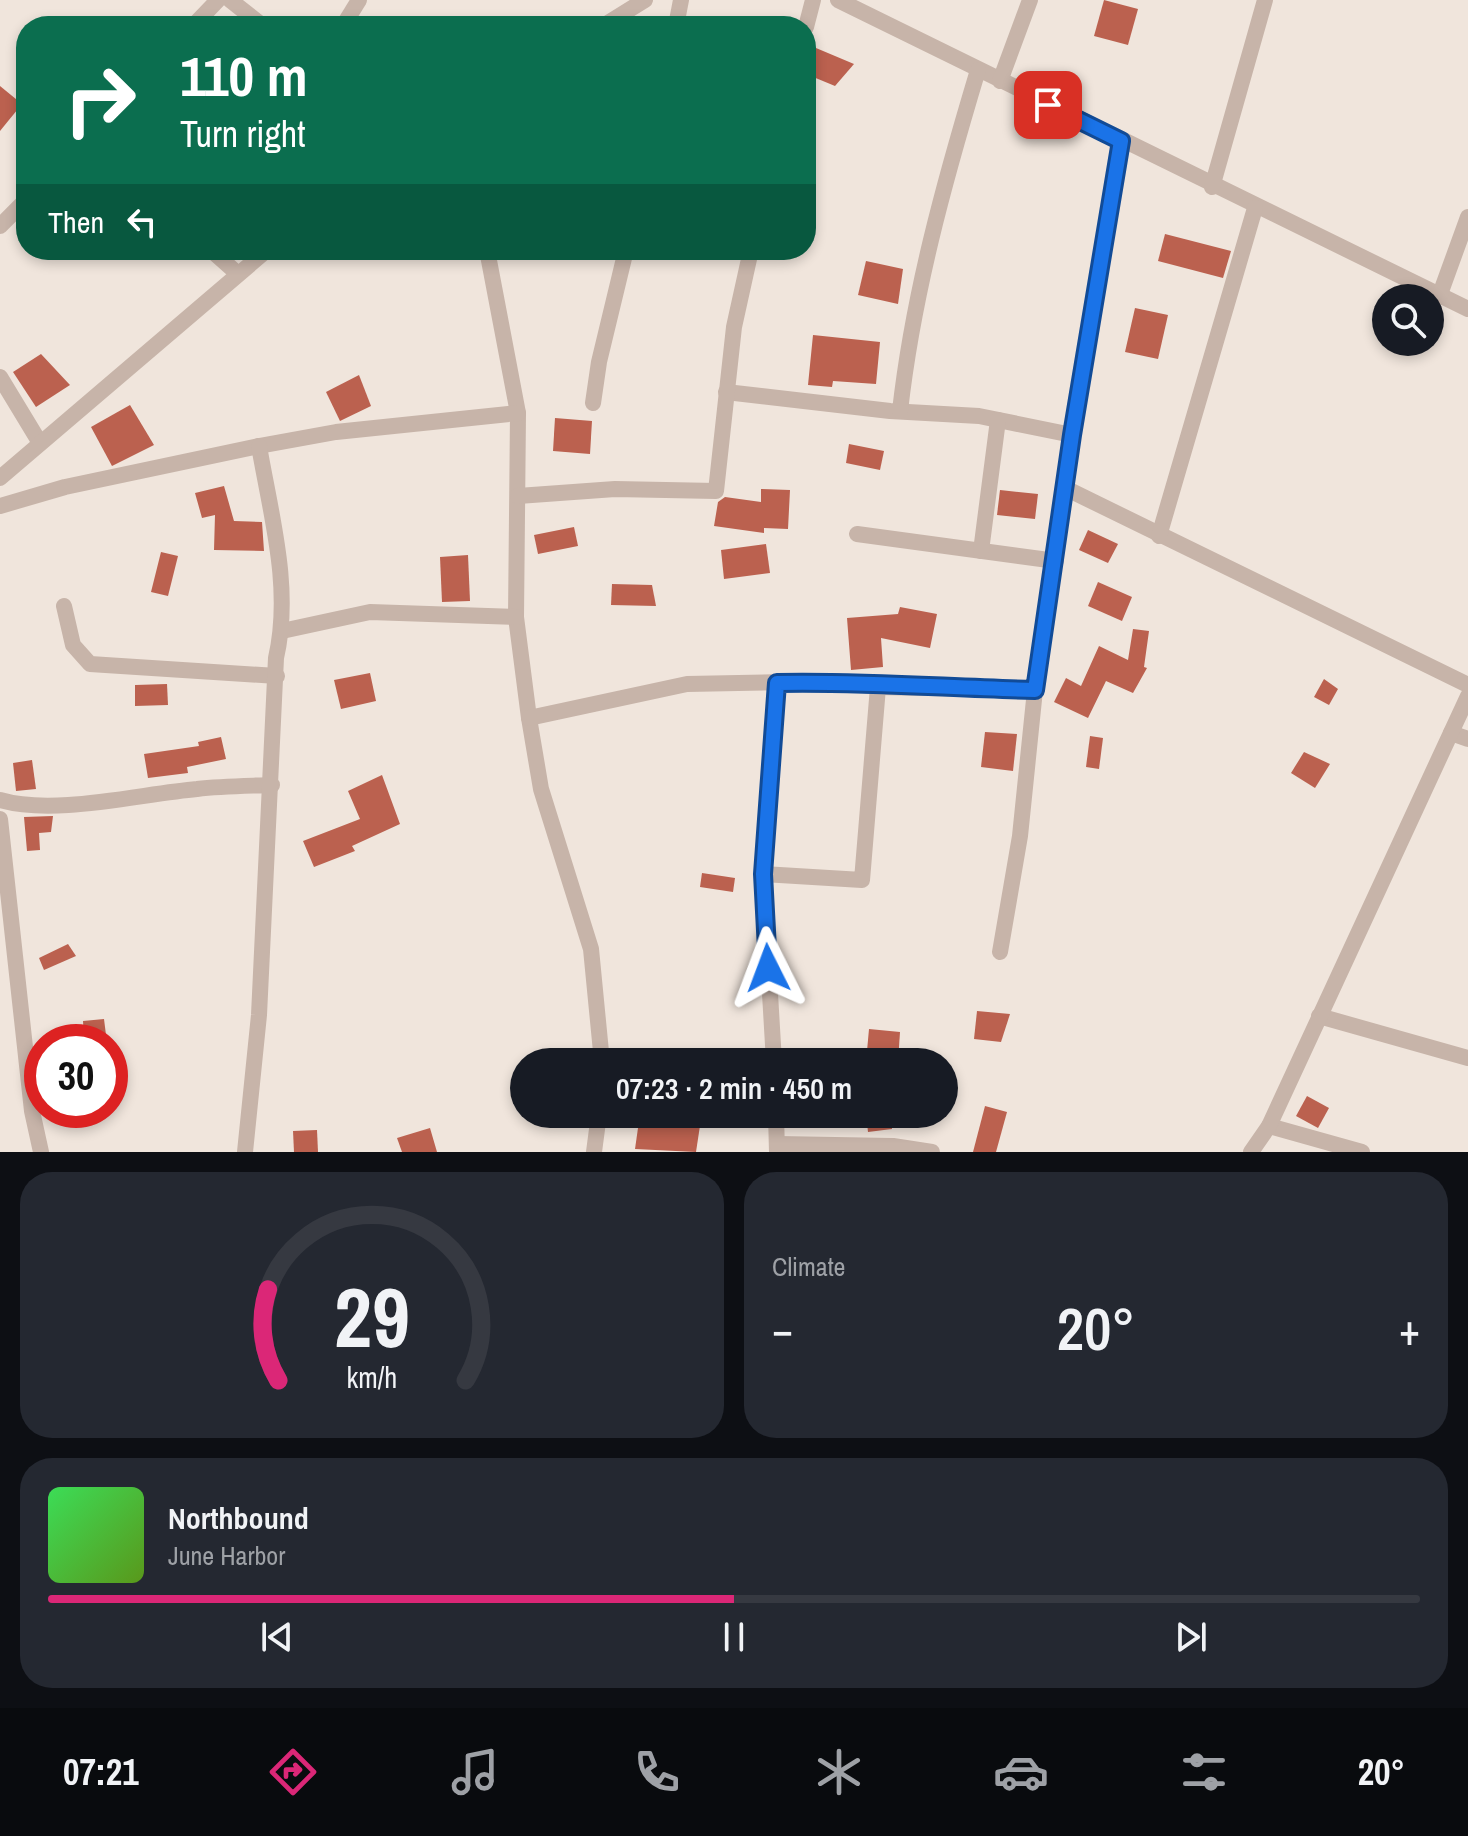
<!DOCTYPE html>
<meta charset="utf-8">
<style>
:root{--surface:#171b24;--page:#242831;--text:#f1f3f6;--muted:#9ea1a6;--line:#363941;--accent:#db2777}
body{margin:0;font-family:"Archivo Narrow",sans-serif;background:var(--page);color:var(--text);height:100vh;display:flex;flex-direction:column;font-size:30px;white-space:nowrap}
*{box-sizing:border-box;margin:0}
p{font-size:26px;color:var(--muted)}
.icon{flex:none;width:44px;height:44px;fill:none;stroke:currentColor;stroke-width:2;stroke-linecap:round;stroke-linejoin:round}
.map{position:relative;height:1152px;overflow:hidden}
.sheet{display:flex;flex-direction:column;gap:20px;padding:20px;background:#0d0f14;flex:1}
.sheet>*{flex:none}
.guide{position:absolute;left:16px;top:16px;width:800px;height:244px;border-radius:32px;box-shadow:0 4px 12px #0003;background:#0b6e4f;color:#fff;overflow:hidden}
.controls{position:absolute;left:1372px;top:284px;display:grid;gap:16px}
.controls a{display:grid;place-items:center;width:72px;height:72px;border-radius:50%;background:var(--surface);box-shadow:0 4px 12px #0003;font-size:40px}
.speed{position:absolute;left:24px;top:1024px;display:flex;gap:16px;font-size:40px;font-weight:700;text-align:center}
.speed>*{display:grid;place-content:center;width:104px;height:104px;border-radius:50%;background:var(--surface);box-shadow:0 4px 12px #0003;line-height:1}
.speed .limit{border:12px solid #d22;background:#fff;color:#111}
.pin{position:absolute;display:grid;place-items:center;width:68px;height:68px;color:#fff;margin:-34px;border-radius:16px;box-shadow:0 4px 12px #0006}
.me{position:absolute;width:88px;margin:-44px;rotate:357deg;stroke-linejoin:round;filter:drop-shadow(0 0 6px #0008)}
.turn{display:flex;align-items:center;gap:28px;height:168px;padding:0 32px;font-size:36px}
.turn .icon{width:104px;height:104px;stroke-width:2.5}
.turn b{display:block;font-size:56px;line-height:68px}
.then{display:flex;align-items:center;height:76px;padding:0 32px;background:#0003;gap:16px;font-size:30px}
.big{font-size:60px;font-weight:600;line-height:1.1}
.sheet .card{flex:1;display:flex;flex-direction:column;justify-content:center;gap:12px;min-width:0;padding:0 28px;border-radius:32px;background:var(--page)}
.sheet .dial{align-items:center;gap:0}
.dial svg{height:208px;overflow:visible;fill:none;stroke:var(--line);stroke-width:7;stroke-linecap:round;text-anchor:middle}
.dial text{fill:var(--text);stroke:none}
.song{display:flex;align-items:center;gap:24px}
.cover{width:96px;height:96px;border-radius:12px;background:linear-gradient(135deg,hsl(130 70% 55%),hsl(90 70% 35%))}
.played{height:8px;border-radius:4px;background:linear-gradient(90deg,var(--accent) 50%,var(--line) 50%)}
.keys{display:flex;justify-content:space-around;direction:ltr}
.heat{display:flex;justify-content:space-between;align-items:center;font-size:44px;direction:ltr}
.sheet .tiles{flex:1;display:grid;gap:20px;grid-template-columns:1fr 1fr}
.card:last-child{grid-column:span 2}
.trip{position:absolute;left:510px;top:1048px;width:448px;height:80px;border-radius:40px;background:var(--surface);box-shadow:0 4px 12px #0003;font-weight:600;line-height:80px;text-align:center}
.tab-bar{display:flex;height:128px;justify-content:space-around;align-items:center;background:#090b0e;color:var(--muted)}
.tab-bar .icon{width:56px;height:56px}
.tab-bar .selected{color:var(--accent)}
.tab-bar b{font-size:36px;color:var(--text)}
.map>svg:first-child{display:block}
.building{fill:#bb614f}
.lines{fill:none;stroke-linecap:round;stroke-linejoin:round}
.minor{stroke:#c7b4a9;stroke-width:16}
.route-casing{stroke:#114b97;stroke-width:20}
.route{stroke:#1a73e8;stroke-width:14}
</style>
<div class="map">
<svg width="1468" height="1152" viewBox="0 0 1468 1152">
<rect width="100%" height="100%" fill="#f0e5dc"/>
<g class="building">
<path d="M1104 0 1138 9 1128 45 1094 36Z"/>
<path d="M816 48 854 64 835 86 806 74Z"/>
<path d="M0 86 22 104 0 131Z"/>
<path d="M1165 234 1231 251 1223 278 1158 261Z"/>
<path d="M866 261 903 269 898 304 858 295Z"/>
<path d="M1135 308 1168 315 1158 359 1125 352Z"/>
<path d="M813 335 880 342 876 384 833 381 832 387 808 385Z"/>
<path d="M41 354 70 385 36 407 13 372Z"/>
<path d="M359 375 371 406 340 421 326 392Z"/>
<path d="M130 405 154 445 112 466 91 427Z"/>
<path d="M555 418 592 421 590 454 553 451Z"/>
<path d="M849 444 884 451 880 470 846 463Z"/>
<path d="M224 486 234 521 262 522 264 551 214 550 215 515 202 518 195 493Z"/>
<path d="M761 489 790 490 788 529 764 528V533L714 526 718 502 725 497 761 502Z"/>
<path d="M1000 490 1038 494 1035 519 997 515Z"/>
<path d="M574 527 578 546 538 554 534 535Z"/>
<path d="M1088 530 1118 544 1108 563 1079 550Z"/>
<path d="M766 544 770 573 724 579 721 550Z"/>
<path d="M161 552 178 556 168 596 151 592Z"/>
<path d="M468 555 470 601 442 602 440 557Z"/>
<path d="M1098 582 1132 597 1122 621 1088 606Z"/>
<path d="M612 584 652 585 656 606 611 605Z"/>
<path d="M900 607 937 614 930 648 881 638 883 667 851 670 847 618 898 614Z"/>
<path d="M1133 629 1149 631 1144 667 1147 668 1133 693 1106 681 1088 718 1054 702 1066 678 1081 686 1099 646 1128 660Z"/>
<path d="M370 673 376 701 341 709 334 680Z"/>
<path d="M1324 679 1338 689 1329 705 1314 697Z"/>
<path d="M167 684 168 705 135 706V685Z"/>
<path d="M985 732 1017 734 1013 771 981 767Z"/>
<path d="M1090 736 1103 738 1099 769 1086 767Z"/>
<path d="M221 737 226 759 187 767 188 773 148 778 144 754 199 746 198 742Z"/>
<path d="M1304 752 1330 764 1315 788 1291 773Z"/>
<path d="M32 760 36 789 16 791 13 763Z"/>
<path d="M382 775 400 824 352 846 355 851 314 867 303 841 360 819 348 791Z"/>
<path d="M53 816 51 832 39 833 40 850 27 851 24 817Z"/>
<path d="M702 873 735 878 733 892 700 887Z"/>
<path d="M68 944 76 956 44 970 39 958Z"/>
<path d="M977 1011 1010 1014 1001 1042 974 1039Z"/>
<path d="M104 1019 106 1035 84 1037 83 1021Z"/>
<path d="M869 1029 900 1032 898 1062H866Z"/>
<path d="M1307 1096 1329 1108 1318 1128 1296 1116Z"/>
<path d="M985 1106 1007 1112 996 1152H973Z"/>
<path d="M640 1114 701 1119 696 1152 635 1149Z"/>
<path d="M866 1114H891L892 1129 868 1132Z"/>
<path d="M430 1128 437 1152H402L397 1138Z"/>
<path d="M317 1130 318 1152H294L293 1131Z"/>
</g>
<g class="lines">
<g class="minor">
<path d="M230 0 263 26"/>
<path d="M838 0 1468 309"/>
<path d="M193 26 218 0"/>
<path d="M343 26 359 0"/>
<path d="M603 26 645 0"/>
<path d="M676 26 681 0"/>
<path d="M806 27 813 0"/>
<path d="M1000 81 1030 0"/>
<path d="M1212 187 1265 0"/>
<path d="M0 226 26 200"/>
<path d="M211 250 238 274"/>
<path d="M487 250 518 413 516 617 529 718 541 789 591 949 602 1062"/>
<path d="M1439 297 1468 217"/>
<path d="M0 377 40 443"/>
<path d="M726 392 890 411 979 416 1072 435"/>
<path d="M593 403 599 362 626 250"/>
<path d="M900 411C913 295 944 183 978 70"/>
<path d="M0 478 267 250"/>
<path d="M1065 488 1468 685"/>
<path d="M518 496 615 489 716 491 734 327 751 250"/>
<path d="M0 506 65 487 259 446 336 432 518 413"/>
<path d="M857 534 1056 561"/>
<path d="M1159 536 1255 208"/>
<path d="M981 551 998 420"/>
<path d="M64 606 73 645 90 664 277 676"/>
<path d="M282 631 370 612 516 617"/>
<path d="M529 718 687 684 835 681 878 687 1035 690"/>
<path d="M1451 733 1468 739"/>
<path d="M0 800C54 816 140 794 197 789 222 786 247 786 272 785"/>
<path d="M0 819 32 1111 41 1152"/>
<path d="M763 874 862 880 878 687"/>
<path d="M1000 952 1020 836 1035 690 1072 435 1121 141"/>
<path d="M1319 1016 1468 1058"/>
<path d="M774 1062 763 874 777 683"/>
<path d="M776 1114 777 1152"/>
<path d="M1269 1126 1362 1152"/>
<path d="M777 1144 893 1146 932 1152"/>
<path d="M245 1152 259 1015 276 658C292 588 271 516 259 446"/>
<path d="M594 1152 599 1114"/>
<path d="M1251 1152 1269 1126 1468 696"/>
</g>
</g>
<g class="lines">
<g class="route-casing">
<path id="route" d="M768 968 763 874 777 683C863 681 949 688 1035 690L1072 435 1121 141 1048 105"/>
</g>
<use href="#route" class="route"/>
</g>
</svg>
<div class="controls">
<a><svg class="icon" aria-label="search" viewBox="0 0 24 24"><circle cx="10" cy="10" r="6"/><path d="M15 15l6 6"/></svg></a>
</div>
<div class="speed"><div class="limit">30</div></div>
<div class="pin" style="left:1048px;top:105px;background:#d93025"><svg class="icon" aria-label="arrive" viewBox="0 0 24 24"><path d="M6 21V4h12l-3 4 3 4H6"/></svg></div>
<svg class="me" style="left:768px;top:968px" viewBox="-20 -20 40 40"><path d="M0-17L14 15 0 8-14 15z" fill="#1a73e8" stroke="#fff" stroke-width="4"/></svg>
<div class="trip">07:23 · 2 min · 450 m</div>
<div class="guide">
<div class="turn"><svg class="icon" aria-label="right" viewBox="0 0 24 24"><path d="M7 20v-9h11M14 6l5 5-5 5"/></svg><div><b>110 m</b>Turn right</div></div>
<div class="then">Then<svg class="icon" aria-label="left" viewBox="0 0 24 24"><path d="M17 20v-9H6M10 6l-5 5 5 5"/></svg></div>
</div>
</div>
<section class="sheet">
<div class="tiles">
<div class="card dial"><svg viewBox="0 0 100 80">
<path d="M14 69A42 42 0 1 1 86 69"/>
<path d="M14 69A42 42 0 0 1 10 34" stroke="#db2777"/>
<text x="50" y="56" font-size="32" font-weight="700">29</text>
<text x="50" y="72" font-size="11">km/h</text>
</svg></div>
<div class="card"><p>Climate</p>
<div class="heat"><a>−</a><b class="big">20°</b><a>+</a></div>
</div>
<div class="card">
<div class="song"><i class="cover"></i><div><b>Northbound</b><p>June Harbor</p></div></div>
<div class="played"></div>
<div class="keys"><svg class="icon" aria-label="previous" viewBox="0 0 24 24"><path d="M18 5L8 12l10 7zM5 5v14"/></svg><svg class="icon" aria-label="pause" viewBox="0 0 24 24"><path d="M8 5v14M16 5v14"/></svg><svg class="icon" aria-label="next" viewBox="0 0 24 24"><path d="M6 5l10 7-10 7zM19 5v14"/></svg></div>
</div>
</div>
</section>
<nav class="tab-bar">
<b>07:21</b>
<svg class="icon selected" aria-label="directions" viewBox="0 0 24 24"><path d="M12 3l9 9-9 9-9-9zM9 14v-3h6M13 9l2 2-2 2"/></svg>
<svg class="icon" aria-label="music" viewBox="0 0 24 24"><path d="M9 18V5l10-2v13"/><circle cx="6" cy="18" r="3"/><circle cx="16" cy="16" r="3"/></svg>
<svg class="icon" aria-label="phone" viewBox="0 0 24 24"><path d="M5 4h4l2 5-3 2q2 4 5 5l2-3 5 2v4C11 20 4 13 5 4z"/></svg>
<svg class="icon" aria-label="climate" viewBox="0 0 24 24"><path d="M12 3v18M4 7l16 10M4 17L20 7"/></svg>
<svg class="icon" aria-label="car" viewBox="0 0 24 24"><path d="M5 17H2v-5l4-1 3-4h7l3 4 3 1v5h-3M9 17h6M6 11h13"/><circle cx="7" cy="17" r="2"/><circle cx="17" cy="17" r="2"/></svg>
<svg class="icon" aria-label="filters" viewBox="0 0 24 24"><path d="M4 7h16M4 17h16"/><circle cx="9" cy="7" r="2"/><circle cx="15" cy="17" r="2"/></svg>
<b>20°</b>
</nav>
